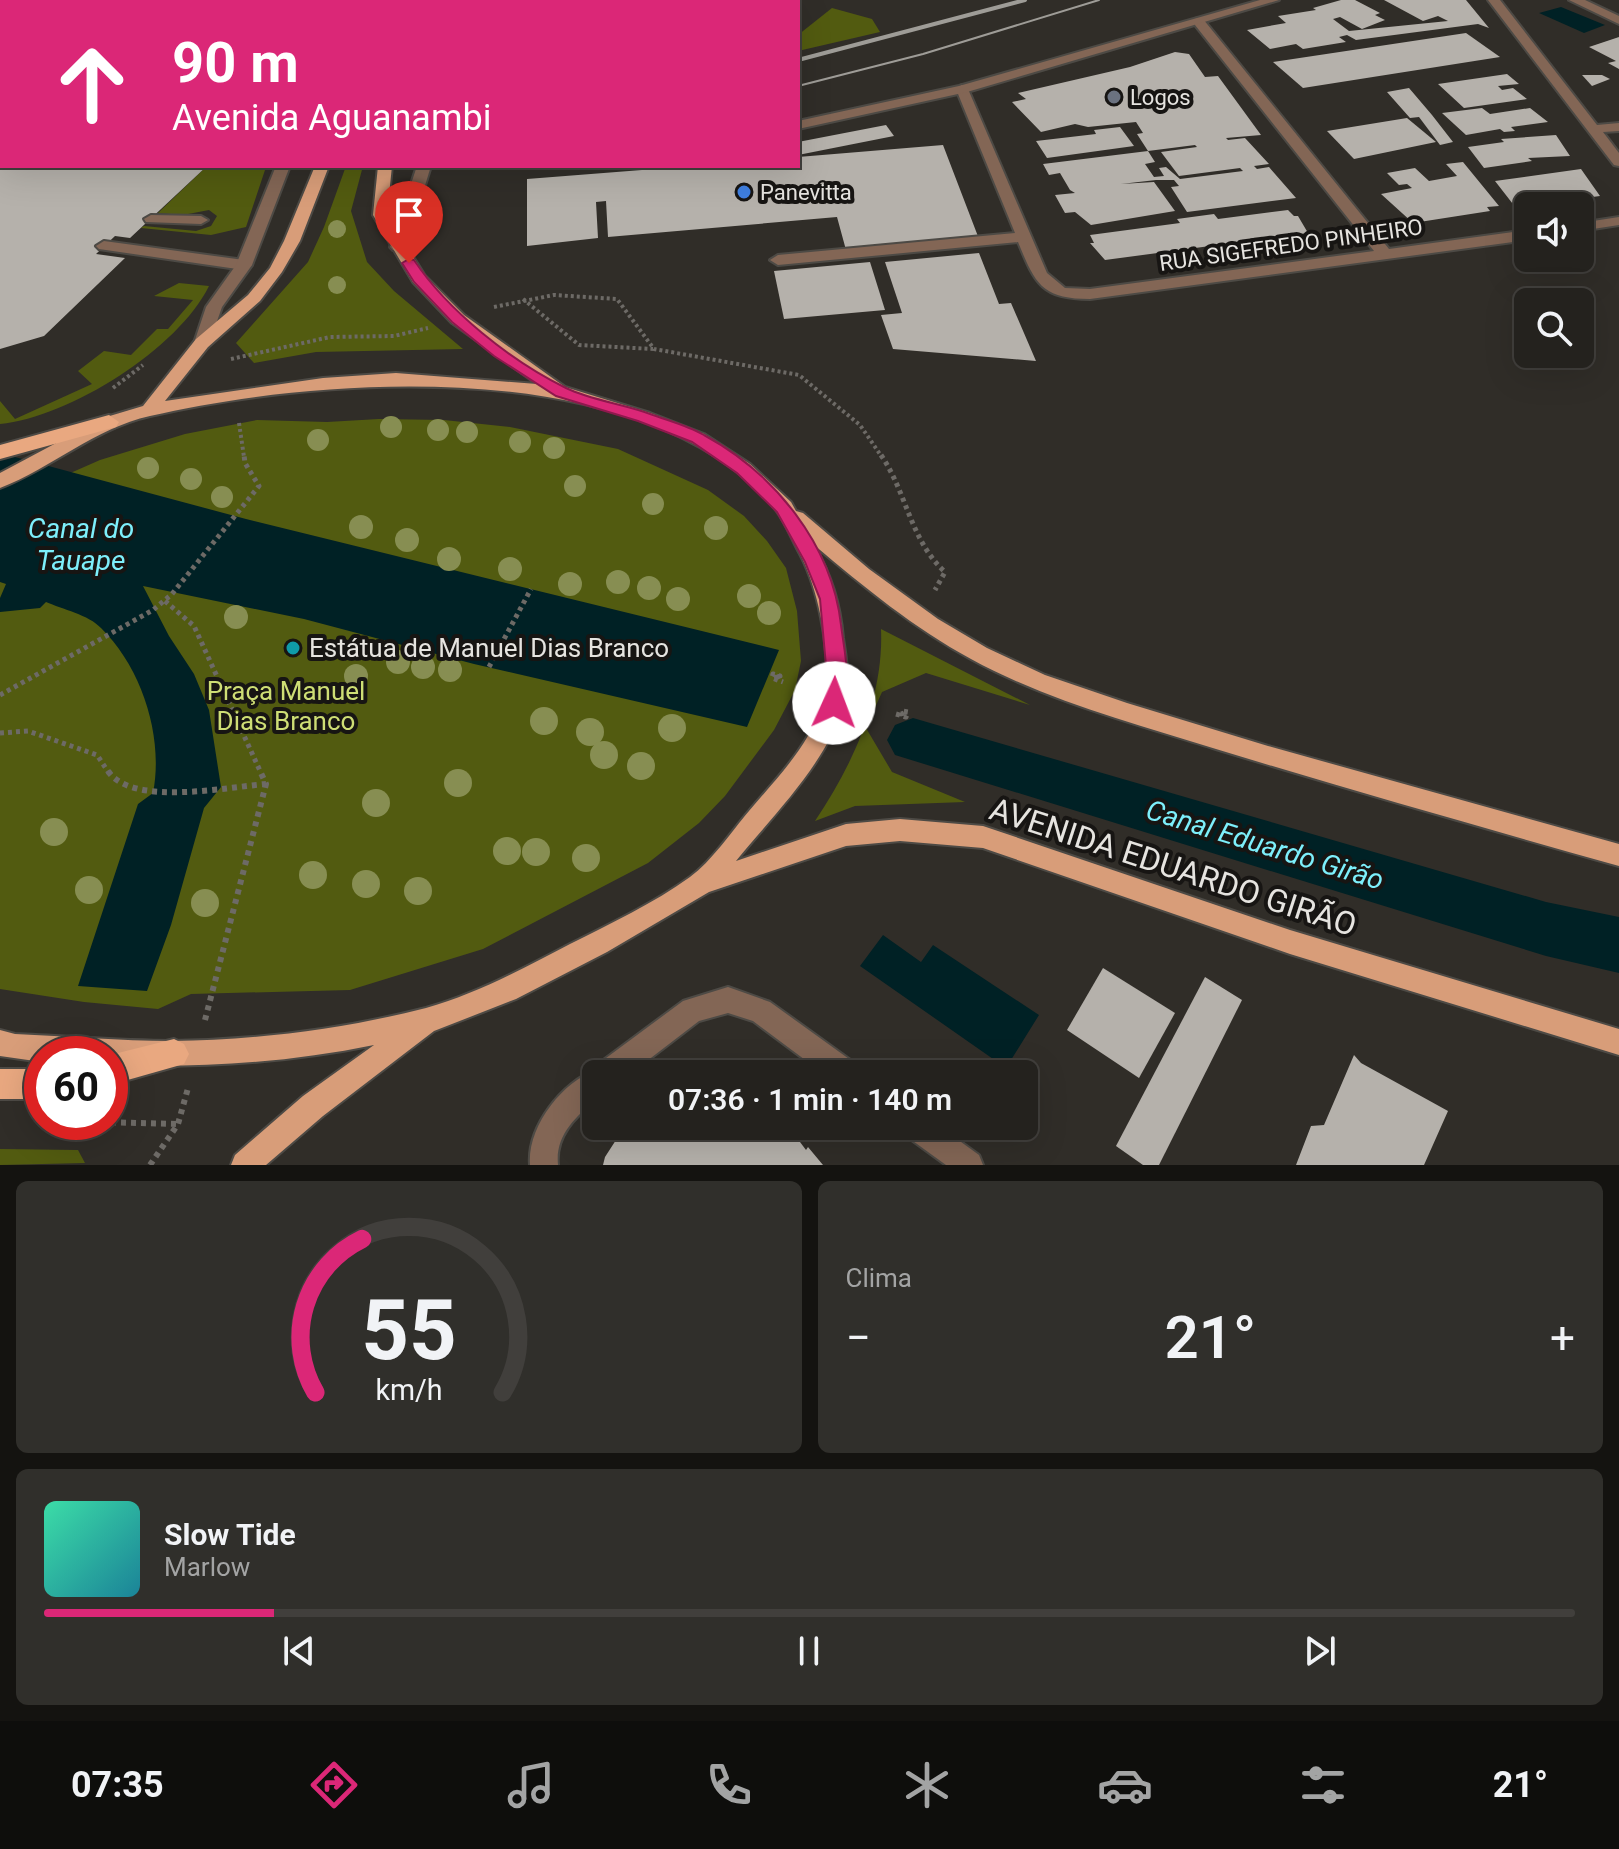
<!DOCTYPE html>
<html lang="pt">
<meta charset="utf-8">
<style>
:root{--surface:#24221e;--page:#302f2b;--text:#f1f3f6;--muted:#a3a4a4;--line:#413f3c;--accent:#db2777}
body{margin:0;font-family:Roboto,sans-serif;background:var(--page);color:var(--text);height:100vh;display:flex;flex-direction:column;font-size:30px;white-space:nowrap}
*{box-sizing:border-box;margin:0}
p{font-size:26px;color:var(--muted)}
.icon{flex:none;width:44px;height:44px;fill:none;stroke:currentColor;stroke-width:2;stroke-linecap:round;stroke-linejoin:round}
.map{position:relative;height:1165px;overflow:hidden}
.panel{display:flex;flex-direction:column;gap:16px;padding:16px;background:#141310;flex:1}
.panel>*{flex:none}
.hud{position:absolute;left:0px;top:0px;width:800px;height:168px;box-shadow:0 8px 32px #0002,0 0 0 2px var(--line);background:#db2777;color:#fff;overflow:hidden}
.tools{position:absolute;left:1514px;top:192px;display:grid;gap:16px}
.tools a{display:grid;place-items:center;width:80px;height:80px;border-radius:12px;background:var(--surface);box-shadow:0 8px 32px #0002,0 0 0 2px var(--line);font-size:40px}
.speed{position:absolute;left:24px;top:1036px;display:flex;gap:16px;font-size:40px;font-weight:700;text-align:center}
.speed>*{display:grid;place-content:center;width:104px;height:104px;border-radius:50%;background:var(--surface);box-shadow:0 8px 32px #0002,0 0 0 2px var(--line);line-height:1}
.speed .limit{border:12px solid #d22;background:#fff;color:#111}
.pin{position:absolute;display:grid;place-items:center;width:68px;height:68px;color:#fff;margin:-82px -34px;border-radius:50% 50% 50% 0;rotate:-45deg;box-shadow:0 0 8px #0007}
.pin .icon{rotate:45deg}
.me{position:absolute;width:88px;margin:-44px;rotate:2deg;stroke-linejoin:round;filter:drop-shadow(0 0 6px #0008)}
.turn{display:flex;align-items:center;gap:28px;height:168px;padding:0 40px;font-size:36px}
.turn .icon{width:104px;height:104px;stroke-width:2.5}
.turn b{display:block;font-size:56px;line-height:68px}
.big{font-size:60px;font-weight:600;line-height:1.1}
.panel .tile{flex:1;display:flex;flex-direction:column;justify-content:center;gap:12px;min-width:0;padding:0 28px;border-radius:12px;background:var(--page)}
.panel .dial{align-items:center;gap:0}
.dial svg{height:208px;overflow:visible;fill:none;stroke:var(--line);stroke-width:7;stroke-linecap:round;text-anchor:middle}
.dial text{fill:var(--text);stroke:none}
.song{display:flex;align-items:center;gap:24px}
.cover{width:96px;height:96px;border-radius:12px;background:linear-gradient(135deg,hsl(160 70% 55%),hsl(190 70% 35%))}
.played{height:8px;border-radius:4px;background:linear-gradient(90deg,var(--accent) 15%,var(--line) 15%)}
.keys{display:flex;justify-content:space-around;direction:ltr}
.heat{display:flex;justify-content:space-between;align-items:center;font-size:44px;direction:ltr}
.panel .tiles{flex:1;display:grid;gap:16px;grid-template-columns:1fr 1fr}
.tile:last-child{grid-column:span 2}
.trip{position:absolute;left:582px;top:1060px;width:456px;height:80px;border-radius:12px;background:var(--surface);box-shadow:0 8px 32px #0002,0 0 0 2px var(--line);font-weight:600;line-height:80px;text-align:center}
.dock{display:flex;height:128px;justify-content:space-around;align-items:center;background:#0e0e0c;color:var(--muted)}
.dock .icon{width:56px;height:56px}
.dock .selected{color:var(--accent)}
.dock b{font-size:36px;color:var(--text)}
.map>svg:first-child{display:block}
.green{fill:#525b10}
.water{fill:#002125}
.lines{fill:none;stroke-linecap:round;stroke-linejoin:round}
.canal{fill:#002125;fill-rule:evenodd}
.building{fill:#b5b1ab}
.service-casing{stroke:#4d4a45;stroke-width:4}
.minor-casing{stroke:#4d4a45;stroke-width:4}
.tertiary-casing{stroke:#4d4a45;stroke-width:4}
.primary-casing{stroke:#4d4a45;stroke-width:4}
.trunk-casing{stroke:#4d4a45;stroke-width:4}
.path-far2{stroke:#6d6a66;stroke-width:4;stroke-dasharray:3 3;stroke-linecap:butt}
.path-far1{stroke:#6d6a66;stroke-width:5;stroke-dasharray:4 4;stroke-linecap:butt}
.path{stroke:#6d6a66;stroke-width:6;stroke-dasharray:5 5;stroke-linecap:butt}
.service{fill:#836655;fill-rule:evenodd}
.minor{fill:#836655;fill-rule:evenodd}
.tertiary{fill:#836655;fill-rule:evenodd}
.primary{fill:#d89d79;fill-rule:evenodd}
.trunk{fill:#e9a880;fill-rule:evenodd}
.tram{stroke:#9e9c97;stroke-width:2}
.rail{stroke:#9e9c97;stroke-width:4}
.tree{fill:#878e52}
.route{fill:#db2777;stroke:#8e194d;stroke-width:2}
.worship-dot{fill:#6b7280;stroke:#171513;stroke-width:3}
.shop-dot{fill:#3f7fe0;stroke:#171513;stroke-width:3}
.culture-dot{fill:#0f9aa8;stroke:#171513;stroke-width:3}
.labels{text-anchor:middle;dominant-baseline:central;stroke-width:8;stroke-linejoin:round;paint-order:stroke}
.far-poi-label{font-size:22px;fill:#e6e4e0;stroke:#171513;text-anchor:start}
.far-street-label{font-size:22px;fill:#e6e4e0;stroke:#171513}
.poi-label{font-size:26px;fill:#e6e4e0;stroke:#171513;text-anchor:start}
.park-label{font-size:26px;fill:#cede75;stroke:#171513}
.water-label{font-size:28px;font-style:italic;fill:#7deffb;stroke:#171513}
.near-street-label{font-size:32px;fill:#e6e4e0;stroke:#171513}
</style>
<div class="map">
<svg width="1619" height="1165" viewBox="0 0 1619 1165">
<rect width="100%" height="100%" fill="#302d28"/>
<g class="green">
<path d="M832 8 872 19 880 32 798 51V35Z"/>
<path d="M207 166 266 167 246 227 211 235 141 228 144 226 196 231 211 226 217 216 209 210 183 215 158 213Z"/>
<path d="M346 166H363L351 211 367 262 394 291 463 349 316 352 254 363 236 343 308 262 324 227Z"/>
<path d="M179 283 209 286C178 349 70 417 0 424V401L15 419 92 384 78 371 104 351 131 355 157 329H168L193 300 154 296Z"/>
<path d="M379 419 444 420 510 427 618 449 708 490 744 516 767 541 786 568 797 611 801 661 795 690 774 730 725 796 699 823 648 863 483 949 350 990 191 994 158 1009 84 1002 0 989V504L100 460 185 434 257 420 327 422Z"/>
<path d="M881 629 1030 705 926 673 882 692 866 728 892 772 965 802 855 806 815 821C853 764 884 698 881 629Z"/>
<path d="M0 1149 78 1150 85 1163 0 1165Z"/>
</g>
<g class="water">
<path d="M1561 7 1605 25 1584 33 1539 13Z"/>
<path d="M0 453 246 519 779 650 747 727 474 664 304 619 143 586 169 636 194 674 209 710 221 787 204 808 171 925 147 991 78 986 138 804 153 793C164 737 142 668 101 628 89 615 62 609 46 602L40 608 0 612V598L6 584 0 582Z"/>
<path d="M883 935 921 962 933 945 1039 1015 1006 1068 860 966Z"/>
</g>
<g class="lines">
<path class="canal" d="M913 718 1546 902 1619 917V973L1546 956 895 755 887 740 895 725Z"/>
</g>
<g class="building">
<path d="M1341 0H1355L1380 13 1375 15 1385 20 1362 29 1340 17 1333 19 1349 31 1448 21 1438 16 1423 21 1384 0H1466L1489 28 1478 24 1356 40 1347 35 1339 37 1346 42 1303 49 1296 44 1270 49 1247 30 1286 23 1278 16 1316 10 1313 8Z"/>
<path d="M1466 33 1500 57 1303 88 1273 62Z"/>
<path d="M1619 37V69L1608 63 1616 61 1589 47Z"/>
<path d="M1175 52 1189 54 1205 77 1218 76 1261 135 1226 138 1228 140 1245 138 1269 164 1254 166 1257 169 1269 167 1296 198 1187 212 1171 187 1179 186 1174 180H1156L1121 184 1154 182 1175 211 1091 225 1075 212 1065 213 1055 195 1075 193 1070 190 1060 173 1049 175 1043 164 1148 151 1155 162 1145 164 1154 177 1164 176 1159 168 1166 167 1180 179 1243 171 1240 168 1179 176 1161 152 1197 147 1195 145 1148 151 1137 134 1143 133 1136 122 1088 127 1075 124 1041 132 1012 102 1026 99 1018 93 1130 67Z"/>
<path d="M1507 74 1519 84 1498 86 1502 90 1513 88 1527 99 1464 108 1438 84Z"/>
<path d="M1582 75H1602L1610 79 1592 86Z"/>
<path d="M1409 88 1432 115 1453 142 1440 145 1419 117 1410 118 1387 92Z"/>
<path d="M1482 108 1490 114 1530 108 1548 122 1511 127 1515 131 1504 132 1500 129 1466 135 1442 113Z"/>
<path d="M1407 118 1436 142 1354 159 1327 131Z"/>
<path d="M886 125 894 136 798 155V142Z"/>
<path d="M1120 127 1134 146 1047 158 1036 141 1096 134 1094 130Z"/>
<path d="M1556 135 1570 156 1528 158 1532 161 1484 168 1468 147 1504 142 1501 139Z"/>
<path d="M943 145 979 239 846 250 837 217 608 237 606 201 596 202 598 238 527 246V179L693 166H798V157Z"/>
<path d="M1463 162 1499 206 1487 207 1490 211 1413 223 1381 194 1412 188 1407 184 1399 185 1387 173 1415 168 1429 181 1457 176 1446 164Z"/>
<path d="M0 166H207L130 238 115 236 96 254 125 258 44 336 0 349Z"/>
<path d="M1581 169 1600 196 1585 198 1589 201 1516 208 1495 181Z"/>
<path d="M1288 210 1294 216H1298L1308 233 1105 260 1090 243H1094L1090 235 1180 223 1177 219 1214 214 1218 219Z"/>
<path d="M979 253 999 304 1011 303 1036 361 893 349 881 315 902 313 885 262Z"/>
<path d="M870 262 885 310 784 319 774 271Z"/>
<path d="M1103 968 1175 1013 1139 1078 1067 1030Z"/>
<path d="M1205 977 1242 1000 1159 1165H1143L1116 1146Z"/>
<path d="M1354 1055 1361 1063 1448 1111 1424 1165H1296L1311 1126 1324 1125Z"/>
<path d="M717 1061 741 1074H694L691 1070 702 1062Z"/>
<path d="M625 1126H788L806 1150 808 1147 823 1165H603L605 1157Z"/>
</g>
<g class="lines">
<g class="service-casing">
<g id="service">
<path d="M0 63 2 64V72L0 71Z"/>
<path d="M151 215 201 216 208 220 201 224 146 222 144 219Z"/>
<path d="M104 241 244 260 252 265 244 270 99 249 96 246Z"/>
</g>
</g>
<g class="minor-casing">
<g id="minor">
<path d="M1488 0H1500L1597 125 1619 123V131L1603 132 1619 153V166L1614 165Z"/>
<path d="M1569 0H1585L1619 16V24Z"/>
<path d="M1199 18 1203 19 1389 249 1528 230V240L1090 299C1041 299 1035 283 1018 242L778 265 770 260 778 255 1015 233 956 89 962 85 968 89 1047 273 1065 288 1090 289 1374 251 1195 25V19Z"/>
<path d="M1619 217V225L1580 231V223Z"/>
<path d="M728 987 770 1002 856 1064 859 1074H824L753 1021 728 1013 699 1021 630 1074H596V1100C575 1117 555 1136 558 1165H530C527 1127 562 1082 596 1070L598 1064 683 1001Z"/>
<path d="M902 1126H939L979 1155 983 1165H946L906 1136Z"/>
</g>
</g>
<g class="tertiary-casing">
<g id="tertiary">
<path d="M372 0H384L371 2Z"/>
<path d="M477 0H489L476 2Z"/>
<path d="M1260 0H1279L967 92 798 129V121L959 86Z"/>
<path d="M276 166H290L252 265 222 307 208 347H196L194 343 206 307 236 265Z"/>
<path d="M417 166H431L406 247 398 252 393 250 390 247Z"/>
</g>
</g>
<g class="primary-casing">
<g id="primary">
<path d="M403 0H415L402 2Z"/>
<path d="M443 0H455L442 2Z"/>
<path d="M315 166H329L300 241 282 272 260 301 208 347 165 401 323 378 396 373 537 384 452 323 413 282 373 215 378 166H392L387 215 425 276 464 315 565 387 650 413 704 434 750 464 791 502 796 511 803 513 869 569 938 619 987 648 1045 675 1127 703 1268 746 1619 844V866C1484 828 1350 790 1216 749 1133 723 1048 701 971 659 914 628 864 587 814 545 831 575 840 603 843 638 846 659 851 683 844 705 825 765 775 813 736 861L846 824 900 819 983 826 1290 930 1619 1029V1055L1290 954 983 848 900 841 846 846 709 892 607 952 516 999 434 1031 323 1116 266 1165H231L235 1155 303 1096 374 1045C287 1063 199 1068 110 1065V1054H42V1062L0 1056V1030L15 1034C67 1036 120 1041 172 1041 257 1040 344 1029 426 1008 476 994 524 968 570 944 610 924 654 903 690 877 712 861 731 832 749 811 776 779 808 747 822 706 835 666 819 590 800 554 792 540 786 523 776 510 649 354 326 375 150 416 95 428 52 468 0 488V473L103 418 143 406 196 339 248 295 270 268 284 241Z"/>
</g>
</g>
<g class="trunk-casing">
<g id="trunk">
<path d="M109 415 119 422 116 427 0 459V445Z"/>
<path d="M174 1039 184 1044 189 1054 184 1064 110 1085V1055Z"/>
<rect x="0" y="1069" width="42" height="30"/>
</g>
</g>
<g class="path-far2">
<path d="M523 299 579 345 653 349"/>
<path d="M494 307 554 295 617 299 654 349 799 375 860 425 882 457"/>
<path d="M231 359 330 337 394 336 428 328"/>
<path d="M113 388 143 365"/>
<path d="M239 423 244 457"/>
</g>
<g class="path-far1">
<path d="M881 455C907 493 910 540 945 572L935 590"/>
<path d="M165 601 194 626 261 773"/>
<path d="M489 667 531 589"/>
<path d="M778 677 774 678 780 676 773 674 772 678 783 682"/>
<path d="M0 695 153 610 172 594 259 486 245 463 244 455"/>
<path d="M896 714 906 717 908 712 902 711 901 714 904 713"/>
<path d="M0 733 28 731 97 755 109 773"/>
</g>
<g class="path">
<path d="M108 771C132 807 227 787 266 784"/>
<path d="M205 1020 266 784 260 771"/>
<path d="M101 1122 178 1124"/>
<path d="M150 1165 178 1124 188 1088"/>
</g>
<use href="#service" class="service"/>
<use href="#minor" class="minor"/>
<use href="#tertiary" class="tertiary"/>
<use href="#primary" class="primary"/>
<use href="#trunk" class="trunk"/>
<path class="tram" d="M798 86 923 54 1099 0"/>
<g class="rail">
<path d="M26 0 30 2"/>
<path d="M798 60 1025 0"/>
</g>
</g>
<g class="tree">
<circle cx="337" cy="229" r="9"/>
<circle cx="337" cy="285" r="9"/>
<circle cx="391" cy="427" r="11"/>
<circle cx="438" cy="430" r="11"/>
<circle cx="467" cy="432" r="11"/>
<circle cx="318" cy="440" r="11"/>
<circle cx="520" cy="442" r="11"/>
<circle cx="554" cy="448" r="11"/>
<circle cx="148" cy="468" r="11"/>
<circle cx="191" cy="479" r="11"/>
<circle cx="575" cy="486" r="11"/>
<circle cx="222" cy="497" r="11"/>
<circle cx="653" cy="504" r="11"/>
<circle cx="361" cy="527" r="12"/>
<circle cx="716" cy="528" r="12"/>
<circle cx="407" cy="540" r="12"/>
<circle cx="449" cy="559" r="12"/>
<circle cx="510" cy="569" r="12"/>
<circle cx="618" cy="582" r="12"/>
<circle cx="570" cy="584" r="12"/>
<circle cx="649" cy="588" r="12"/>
<circle cx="749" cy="596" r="12"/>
<circle cx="678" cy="599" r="12"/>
<circle cx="769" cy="613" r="12"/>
<circle cx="236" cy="617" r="12"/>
<circle cx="398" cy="662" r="12"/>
<circle cx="423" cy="667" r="12"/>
<circle cx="450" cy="670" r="12"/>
<circle cx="356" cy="676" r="12"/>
<circle cx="544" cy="721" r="14"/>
<circle cx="672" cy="728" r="14"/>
<circle cx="590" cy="732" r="14"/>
<circle cx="604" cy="755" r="14"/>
<circle cx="641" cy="766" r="14"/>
<circle cx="458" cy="783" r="14"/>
<circle cx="376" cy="803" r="14"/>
<circle cx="54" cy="832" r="14"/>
<circle cx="507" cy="851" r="14"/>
<circle cx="536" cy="852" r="14"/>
<circle cx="586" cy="858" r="14"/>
<circle cx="313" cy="875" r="14"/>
<circle cx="366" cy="884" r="14"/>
<circle cx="89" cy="890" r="14"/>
<circle cx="418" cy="891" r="14"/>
<circle cx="205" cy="903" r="14"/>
</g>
<path class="route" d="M409 259 414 260C448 311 511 361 566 388 593 401 625 404 653 415 670 421 689 426 704 435 774 473 832 544 841 625 844 650 853 685 841 709L834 711 827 709 824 703 827 677 820 599 805 562 777 512 737 473 692 442 638 421 556 396 494 356 452 322 414 282 402 263Z"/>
<circle class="worship-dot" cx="1114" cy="97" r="8"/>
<circle class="shop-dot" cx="744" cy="192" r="8"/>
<circle class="culture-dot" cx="293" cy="648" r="8"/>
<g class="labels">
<g class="far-poi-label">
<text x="1130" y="97">Logos</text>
<text x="760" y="192">Panevitta</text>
</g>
<g class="far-street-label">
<text transform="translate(1291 245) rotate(-8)">RUA SIGEFREDO PINHEIRO</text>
</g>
<g class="poi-label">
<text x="309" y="648">Estátua de Manuel Dias Branco</text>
</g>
<g class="park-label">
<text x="286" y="691">Praça Manuel<tspan x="286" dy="30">Dias Branco</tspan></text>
</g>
<g class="water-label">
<text x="81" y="528">Canal do<tspan x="81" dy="32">Tauape</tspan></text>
<text transform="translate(1265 845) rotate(17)">Canal Eduardo Girão</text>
</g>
<g class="near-street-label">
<text transform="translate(1173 867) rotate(18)">AVENIDA EDUARDO GIRÃO</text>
</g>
</g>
</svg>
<div class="tools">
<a><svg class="icon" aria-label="sound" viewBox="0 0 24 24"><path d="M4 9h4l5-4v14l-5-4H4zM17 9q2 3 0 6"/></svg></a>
<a><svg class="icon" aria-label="search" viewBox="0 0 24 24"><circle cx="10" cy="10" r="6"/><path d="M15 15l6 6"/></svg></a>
</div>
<div class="speed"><div class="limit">60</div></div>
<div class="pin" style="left:409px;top:263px;background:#d93025"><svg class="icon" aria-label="arrive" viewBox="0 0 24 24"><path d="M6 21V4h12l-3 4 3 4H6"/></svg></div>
<svg class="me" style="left:834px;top:703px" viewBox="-20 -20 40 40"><circle r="19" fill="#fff"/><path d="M0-13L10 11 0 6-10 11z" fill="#db2777"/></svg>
<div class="trip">07:36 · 1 min · 140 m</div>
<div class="hud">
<div class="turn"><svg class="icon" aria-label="ahead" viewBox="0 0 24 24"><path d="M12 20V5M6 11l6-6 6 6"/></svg><div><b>90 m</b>Avenida Aguanambi</div></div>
</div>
</div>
<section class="panel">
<div class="tiles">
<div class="tile dial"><svg viewBox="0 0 100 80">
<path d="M14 69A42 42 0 1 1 86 69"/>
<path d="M14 69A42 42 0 0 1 32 10" stroke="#db2777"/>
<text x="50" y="56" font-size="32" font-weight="700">55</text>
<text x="50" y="72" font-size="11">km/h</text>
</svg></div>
<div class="tile"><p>Clima</p>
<div class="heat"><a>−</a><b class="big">21°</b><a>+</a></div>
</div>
<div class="tile">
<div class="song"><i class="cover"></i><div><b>Slow Tide</b><p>Marlow</p></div></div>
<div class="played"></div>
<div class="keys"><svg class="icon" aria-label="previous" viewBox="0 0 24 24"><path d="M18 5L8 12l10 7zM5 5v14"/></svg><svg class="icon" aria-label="pause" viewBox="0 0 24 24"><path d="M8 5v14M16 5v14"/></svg><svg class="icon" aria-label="next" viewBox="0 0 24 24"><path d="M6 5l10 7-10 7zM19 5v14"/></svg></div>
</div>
</div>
</section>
<nav class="dock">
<b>07:35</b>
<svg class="icon selected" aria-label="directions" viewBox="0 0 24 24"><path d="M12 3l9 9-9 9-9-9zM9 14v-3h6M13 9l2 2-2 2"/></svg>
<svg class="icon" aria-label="music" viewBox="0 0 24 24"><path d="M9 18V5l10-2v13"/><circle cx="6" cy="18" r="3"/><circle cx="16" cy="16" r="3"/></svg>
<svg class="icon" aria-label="phone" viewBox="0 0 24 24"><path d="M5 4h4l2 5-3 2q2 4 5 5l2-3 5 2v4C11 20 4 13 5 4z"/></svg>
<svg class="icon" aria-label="climate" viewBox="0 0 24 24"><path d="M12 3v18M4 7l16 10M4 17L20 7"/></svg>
<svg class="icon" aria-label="car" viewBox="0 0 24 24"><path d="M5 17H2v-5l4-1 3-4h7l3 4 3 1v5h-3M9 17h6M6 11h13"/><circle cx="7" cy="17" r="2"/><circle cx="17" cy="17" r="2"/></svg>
<svg class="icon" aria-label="filters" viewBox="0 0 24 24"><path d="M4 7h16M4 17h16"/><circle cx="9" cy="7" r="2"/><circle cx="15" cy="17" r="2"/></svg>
<b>21°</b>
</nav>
